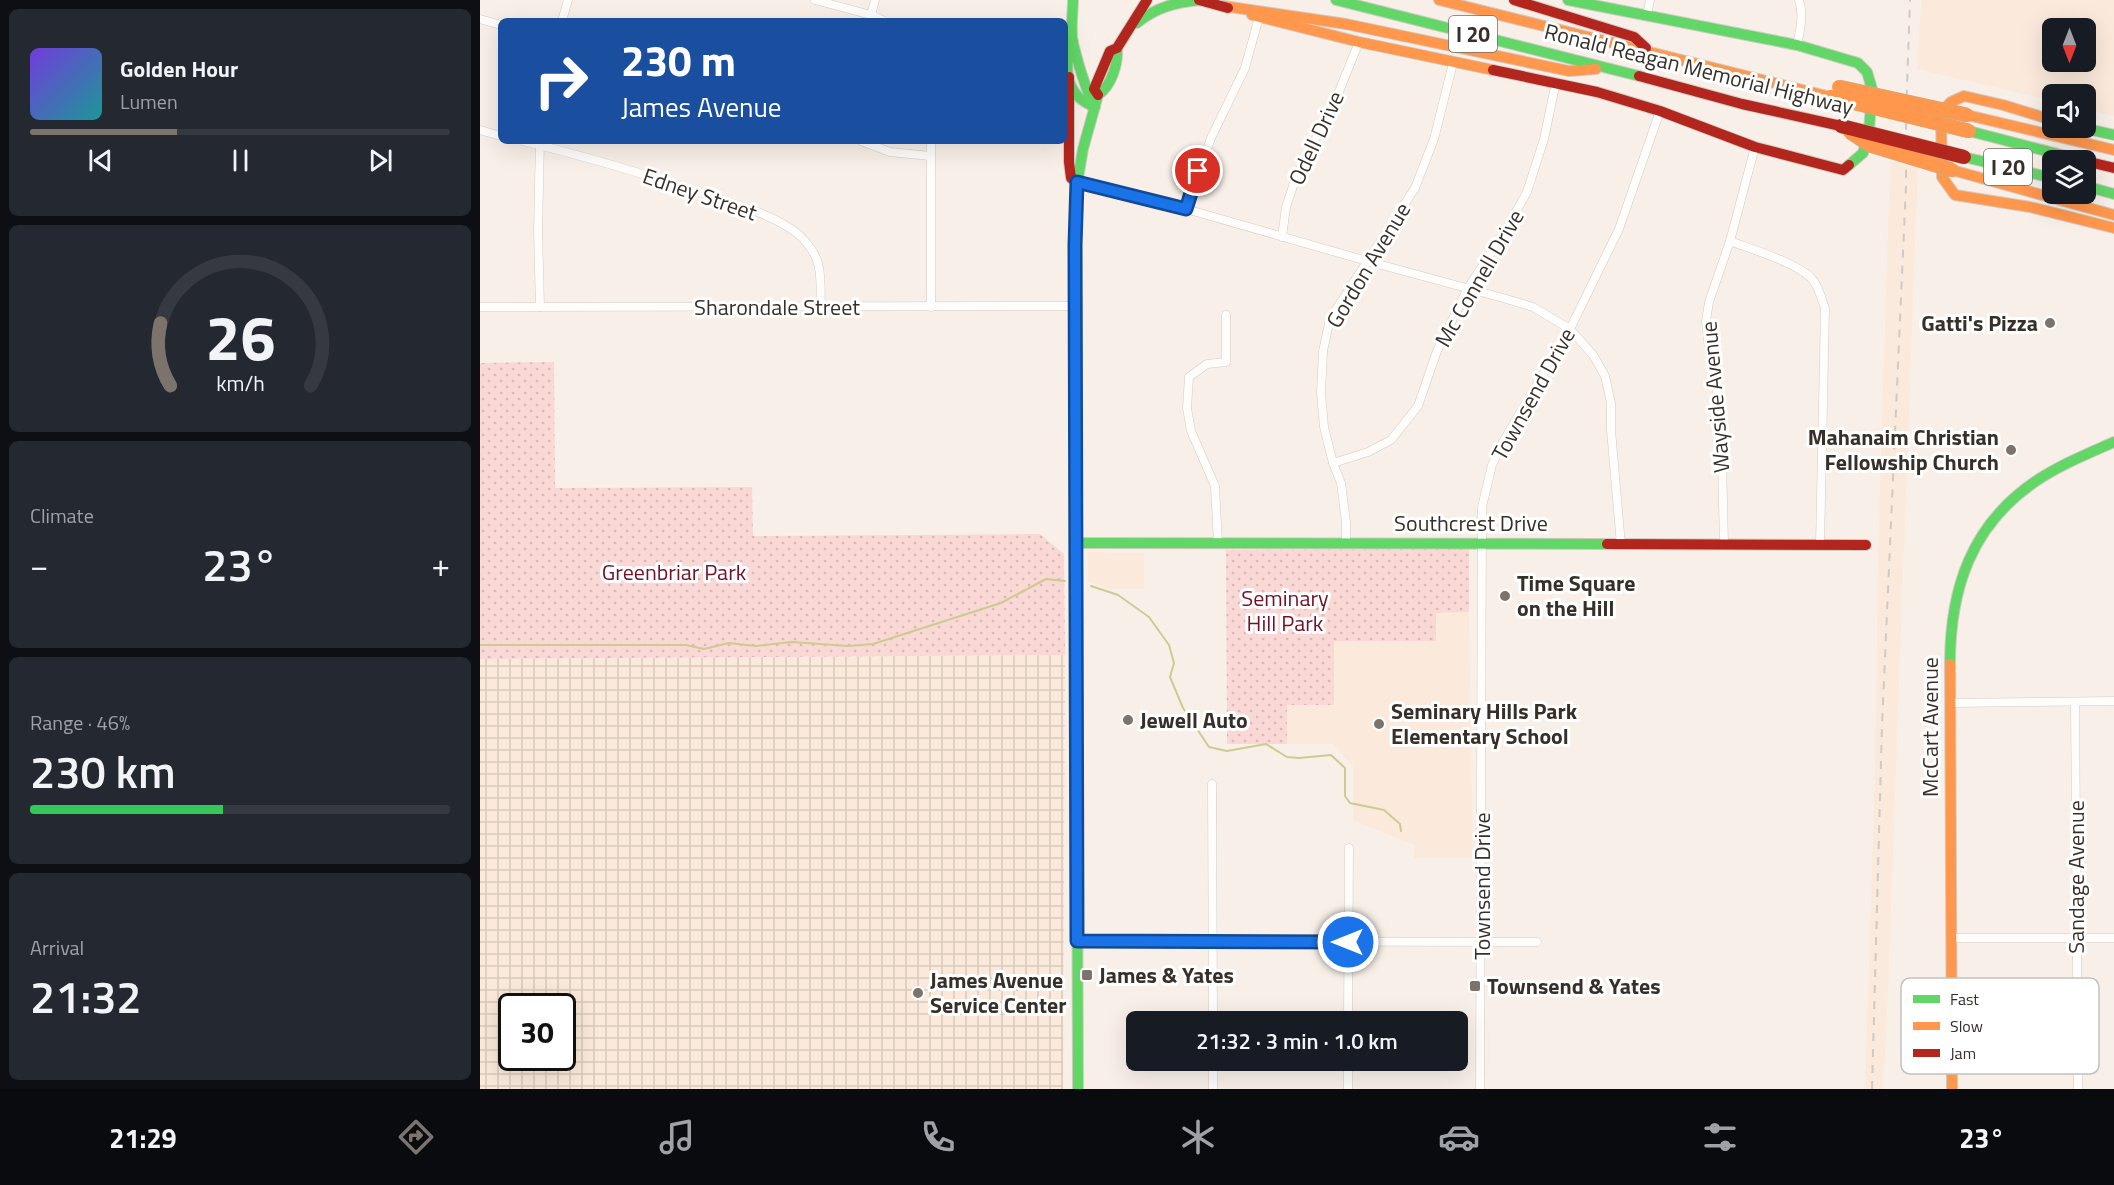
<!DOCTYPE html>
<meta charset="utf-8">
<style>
:root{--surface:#171b24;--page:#242831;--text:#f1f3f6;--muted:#9ea1a6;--line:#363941;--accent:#7b736c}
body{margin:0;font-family:"Titillium Web",sans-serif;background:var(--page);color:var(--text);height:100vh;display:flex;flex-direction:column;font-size:22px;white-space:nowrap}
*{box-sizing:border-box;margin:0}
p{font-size:20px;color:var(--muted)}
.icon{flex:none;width:33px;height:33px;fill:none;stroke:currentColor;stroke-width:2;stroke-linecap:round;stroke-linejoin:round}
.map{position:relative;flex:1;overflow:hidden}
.side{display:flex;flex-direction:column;gap:9px;padding:9px;background:#0d0f14;width:480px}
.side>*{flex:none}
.top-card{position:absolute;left:18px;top:18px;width:570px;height:126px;border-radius:9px;box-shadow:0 6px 24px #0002;background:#1a4fa0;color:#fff;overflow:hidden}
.needle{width:39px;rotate:180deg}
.tools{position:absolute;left:1562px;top:18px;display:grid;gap:12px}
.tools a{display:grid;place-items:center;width:54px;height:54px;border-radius:9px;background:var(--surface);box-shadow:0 6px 24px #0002;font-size:30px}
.speed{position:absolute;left:18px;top:993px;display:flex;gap:12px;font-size:30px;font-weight:700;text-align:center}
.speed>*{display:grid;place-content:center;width:78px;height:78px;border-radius:50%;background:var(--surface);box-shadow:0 6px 24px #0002;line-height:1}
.speed .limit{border:3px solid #111;border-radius:9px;background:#fff;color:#111}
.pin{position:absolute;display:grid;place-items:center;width:51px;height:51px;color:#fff;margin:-26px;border:3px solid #fff;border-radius:50%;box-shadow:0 2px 6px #0007}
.me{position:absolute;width:66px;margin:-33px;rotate:270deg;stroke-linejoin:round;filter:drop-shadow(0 0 4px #0008)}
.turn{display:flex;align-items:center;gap:21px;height:126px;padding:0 24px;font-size:27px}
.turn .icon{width:78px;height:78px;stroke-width:2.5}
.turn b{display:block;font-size:42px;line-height:51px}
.big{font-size:45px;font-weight:600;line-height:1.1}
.side .widget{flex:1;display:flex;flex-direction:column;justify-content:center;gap:9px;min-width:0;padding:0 21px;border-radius:9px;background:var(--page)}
.side .dial{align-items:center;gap:0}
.dial svg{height:156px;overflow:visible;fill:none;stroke:var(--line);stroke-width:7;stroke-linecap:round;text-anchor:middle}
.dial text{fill:var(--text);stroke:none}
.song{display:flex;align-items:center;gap:18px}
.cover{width:72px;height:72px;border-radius:9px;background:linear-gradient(135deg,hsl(260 70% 55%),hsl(180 70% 35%))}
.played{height:6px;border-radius:3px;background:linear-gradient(90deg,var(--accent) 35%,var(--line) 35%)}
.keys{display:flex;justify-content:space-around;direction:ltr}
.heat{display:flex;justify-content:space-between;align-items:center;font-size:33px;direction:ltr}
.charge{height:9px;border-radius:4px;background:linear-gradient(90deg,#34c759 46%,var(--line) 0)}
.trip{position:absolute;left:646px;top:1011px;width:342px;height:60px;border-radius:9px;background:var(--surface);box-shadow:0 6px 24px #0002;font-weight:600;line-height:60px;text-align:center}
.menu{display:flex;height:96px;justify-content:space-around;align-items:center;background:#090b0e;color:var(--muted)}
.menu .icon{width:42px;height:42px}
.menu .on{color:var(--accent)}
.menu b{font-size:27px;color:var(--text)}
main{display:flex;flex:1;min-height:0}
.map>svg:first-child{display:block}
.built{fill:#fbeadb;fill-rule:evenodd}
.industrial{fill:url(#industrial-grid);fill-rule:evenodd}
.park{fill:url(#park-dots)}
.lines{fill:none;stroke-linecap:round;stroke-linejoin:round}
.stream{stroke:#cdcb91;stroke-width:2}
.street-casing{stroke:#d2cbc5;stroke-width:9}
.fast-casing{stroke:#d2cbc5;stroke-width:12}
.slow-casing{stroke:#d2cbc5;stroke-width:12}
.jam-casing{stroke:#d2cbc5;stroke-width:12}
.street{stroke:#fefdfc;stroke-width:8}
.fast{stroke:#63d668;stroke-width:10}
.slow{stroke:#ff974d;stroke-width:10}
.jam{stroke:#b3261e;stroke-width:10}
.rail{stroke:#cdcac8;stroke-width:2;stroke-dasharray:8 8;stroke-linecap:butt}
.slow-bridge-casing{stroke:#bcb19c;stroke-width:15;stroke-linecap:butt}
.jam-bridge-casing{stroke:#bcb19c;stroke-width:15;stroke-linecap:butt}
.slow-bridge{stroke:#ff974d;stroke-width:14}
.jam-bridge{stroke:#b3261e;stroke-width:14}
.route-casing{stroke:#114b97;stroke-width:15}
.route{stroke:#1a73e8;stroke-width:10}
.poi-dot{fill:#7b736c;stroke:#fff;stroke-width:2}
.labels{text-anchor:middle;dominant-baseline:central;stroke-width:6;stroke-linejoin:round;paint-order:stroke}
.shield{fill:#fff;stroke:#736e6a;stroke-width:1.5}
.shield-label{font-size:21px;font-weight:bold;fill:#37302a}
.street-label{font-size:22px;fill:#37302a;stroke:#fff}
.poi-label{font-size:22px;font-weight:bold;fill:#37302a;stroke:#fff;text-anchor:start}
.park-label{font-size:22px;fill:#731025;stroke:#fff}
.key{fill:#fff;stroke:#c3c1bf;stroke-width:1.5}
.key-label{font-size:16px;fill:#37302a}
</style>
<main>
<section class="side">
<div class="widget">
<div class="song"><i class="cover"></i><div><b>Golden Hour</b><p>Lumen</p></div></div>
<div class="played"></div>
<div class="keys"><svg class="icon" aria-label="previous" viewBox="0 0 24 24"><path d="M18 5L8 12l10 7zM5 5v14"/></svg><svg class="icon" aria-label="pause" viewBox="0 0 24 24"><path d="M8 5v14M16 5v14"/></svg><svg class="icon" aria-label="next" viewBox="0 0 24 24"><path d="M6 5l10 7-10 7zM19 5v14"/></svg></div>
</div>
<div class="widget dial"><svg viewBox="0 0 100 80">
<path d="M14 69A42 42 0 1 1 86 69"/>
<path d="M14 69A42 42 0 0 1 9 37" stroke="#7b736c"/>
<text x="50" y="56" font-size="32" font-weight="700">26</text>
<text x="50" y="72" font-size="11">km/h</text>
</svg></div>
<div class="widget"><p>Climate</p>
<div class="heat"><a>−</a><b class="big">23°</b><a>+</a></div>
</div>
<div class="widget"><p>Range · 46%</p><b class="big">230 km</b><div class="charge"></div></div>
<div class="widget"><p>Arrival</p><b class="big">21:32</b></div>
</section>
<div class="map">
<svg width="1634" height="1089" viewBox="0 0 1634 1089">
<defs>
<pattern id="industrial-grid" width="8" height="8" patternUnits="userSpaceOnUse" patternTransform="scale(1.5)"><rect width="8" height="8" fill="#fbeadb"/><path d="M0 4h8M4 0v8" fill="none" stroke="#d8c9bc"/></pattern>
<pattern id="park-dots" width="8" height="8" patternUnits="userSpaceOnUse" patternTransform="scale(1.5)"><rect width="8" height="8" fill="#fad8d5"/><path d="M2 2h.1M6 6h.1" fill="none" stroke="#d7bab7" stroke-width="1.8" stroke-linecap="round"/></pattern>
</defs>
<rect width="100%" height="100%" fill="#f8f0e8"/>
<g class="built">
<path d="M1441 0H1634V116L1605 109V94H1572V101L1437 69ZM1572 28H1605V62H1572Z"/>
<path d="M1410 160 1438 166 1407 1018 1403 1089H1385L1395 771 1398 552Z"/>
<path d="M608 552 664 553V589H630L608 582Z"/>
<path d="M989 612 993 858H934V845L873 820V766L853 744H807V705L854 704V641H956V613Z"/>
</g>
<path class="industrial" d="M585 655 583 1089H0V659ZM32 1006H82V1058H32Z"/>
<g class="park">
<path d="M74 362 75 488 272 487 273 536 560 534 584 554 585 655 0 659V363Z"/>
<path d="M989 549V612L956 613V641H854V705H807V744H747L746 550Z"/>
</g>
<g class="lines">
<g class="stream">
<path d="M611 586 638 595 669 617 689 645 694 663 690 677 703 708 729 747 747 751 786 744 807 757 819 758 851 755 865 768V796L870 803 904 810 920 824 921 831"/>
<path d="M0 645H206L224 649 249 643 276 646 312 642 368 646 393 644 521 603 566 579 585 581"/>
</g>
<g class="street-casing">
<g id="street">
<path d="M335 0 391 15 404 21"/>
<path d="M391 15 395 0"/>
<path d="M1167 16 1170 0"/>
<path d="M0 19 21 25"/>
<path d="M82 21 88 0"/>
<path d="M1317 45C1320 31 1324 15 1319 0"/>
<path d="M0 130 21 136"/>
<path d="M43 141C107 157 173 176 236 198 260 206 286 213 308 227 317 232 325 240 331 249 343 264 340 288 341 306"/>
<path d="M60 141 58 231 60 307"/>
<path d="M381 141 410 152 450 156"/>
<path d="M597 182 706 209 887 261 1023 298 1053 307 1090 329 1113 355 1125 376 1131 403V430L1141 545"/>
<path d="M706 209 731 138 765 68 779 17"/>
<path d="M802 237 806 207 815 180 858 94 879 42"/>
<path d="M1250 241C1271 249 1318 263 1332 279 1339 287 1342 299 1345 309L1340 545"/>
<path d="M0 307 595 306"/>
<path d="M451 307V141"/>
<path d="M853 463 888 452 911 440 938 406 957 351 988 288 1024 233 1047 192 1064 139 1076 82"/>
<path d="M738 544 735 486 711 431 707 408 709 377 727 364 746 362V315"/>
<path d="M866 544V522L861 483 853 463 844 427 841 393 843 351 850 319 935 188 954 139 973 63"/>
<path d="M1244 545 1241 416 1229 348 1226 321 1229 302 1250 241 1275 147"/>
<path d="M1595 702 1598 1089"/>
<path d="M1472 703 1634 701"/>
<path d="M732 784 733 1022"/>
<path d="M1472 938H1634"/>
<path d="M597 941 1057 942"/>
<path d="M868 1022 869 848"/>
<path d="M733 1060V1089"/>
<path d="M868 1089V1060"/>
<path d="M1000 1089 1002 507 1012 465 1021 445 1090 329 1139 229 1180 111"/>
</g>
</g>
<g class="fast-casing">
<g id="fast">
<path d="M593 0C593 13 590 30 593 43 598 63 603 82 612 101"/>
<path d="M856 0 1159 76"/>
<path d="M1088 0 1317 45 1378 63 1387 72 1392 89 1389 131 1383 153 1369 165"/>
<path d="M657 23C676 7 697 2 721 0"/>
<path d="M593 42C582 69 586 96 615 107"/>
<path d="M1603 128 1634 135"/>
<path d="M1489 131 1601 160"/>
<path d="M1484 157 1572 178"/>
<path d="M1605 186 1634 194"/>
<path d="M595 277 596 190 603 149 618 95C632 85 638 64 637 48"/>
<path d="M596 540 598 1089"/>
<path d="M596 543 1127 544"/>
<path d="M1470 664C1470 589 1491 525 1556 481 1580 465 1607 454 1634 442"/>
</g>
</g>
<g class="slow-casing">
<g id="slow">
<path d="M959 0 1351 97"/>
<path d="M743 6 866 24 1089 71 1116 69"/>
<path d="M772 15 879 42 1013 70"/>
<path d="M1487 115 1634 150"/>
<path d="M1572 120 1523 105 1484 96 1471 102 1461 112 1462 177 1475 195 1550 207 1634 228"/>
<path d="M1472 170 1634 215"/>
<path d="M595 277 596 540"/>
<path d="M1470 664 1472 1089"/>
</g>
</g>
<g class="jam-casing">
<g id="jam">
<path d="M719 0 748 8"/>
<path d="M1034 0 1154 37 1166 48"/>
<path d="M1013 70 1117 92 1180 111 1275 147 1363 170 1369 165"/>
<path d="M1159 76 1262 104 1361 126"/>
<path d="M589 77V162L591 178 597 182"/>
<path d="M618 95 614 89 630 51 637 48 667 0"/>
<path d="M1605 161 1634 168"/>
<path d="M1127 544 1386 545"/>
</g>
</g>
<use href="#street" class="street"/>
<use href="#fast" class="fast"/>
<use href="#slow" class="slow"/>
<use href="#jam" class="jam"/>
<path class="rail" d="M1392 1089 1402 725 1426 185V115L1430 0"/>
<g class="slow-bridge-casing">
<g id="slow-bridge">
<path d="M1359 87 1487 115"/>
<path d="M1351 97 1489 131"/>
<path d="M1370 132 1390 145 1472 170"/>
</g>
</g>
<g class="jam-bridge-casing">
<path id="jam-bridge" d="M1361 126 1484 157"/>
</g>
<use href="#slow-bridge" class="slow-bridge"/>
<use href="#jam-bridge" class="jam-bridge"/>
</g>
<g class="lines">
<g class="route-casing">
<path id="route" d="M718 171 706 209 597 182 595 245 597 941 868 942"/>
</g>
<use href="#route" class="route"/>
</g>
<g class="poi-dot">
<circle cx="1570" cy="323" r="6"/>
<circle cx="1531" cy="450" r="6"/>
<circle cx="1025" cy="596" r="6"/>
<circle cx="648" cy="720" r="6"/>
<circle cx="899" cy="724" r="6"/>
<rect x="601" y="969" width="12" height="12" rx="3"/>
<rect x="989" y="980" width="12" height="12" rx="3"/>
<circle cx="438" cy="993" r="6"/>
</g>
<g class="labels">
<g class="shield">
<rect x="969" y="16" width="48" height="36" rx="4.5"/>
<rect x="1504" y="149" width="48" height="36" rx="4.5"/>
</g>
<g class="shield-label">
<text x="993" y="34">I 20</text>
<text x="1528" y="167">I 20</text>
</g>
<g class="street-label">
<text transform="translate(1219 69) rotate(14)">Ronald Reagan Memorial Highway</text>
<text transform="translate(836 138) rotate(-65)">Odell Drive</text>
<text transform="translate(220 194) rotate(19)">Edney Street</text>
<text transform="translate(888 265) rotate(-59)">Gordon Avenue</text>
<text transform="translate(999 278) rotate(-60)">Mc Connell Drive</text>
<text x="297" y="307">Sharondale Street</text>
<text transform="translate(1053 394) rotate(-61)">Townsend Drive</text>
<text transform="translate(1235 397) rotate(-95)">Wayside Avenue</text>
<text x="991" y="523">Southcrest Drive</text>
<text transform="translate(1450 727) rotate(-90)">McCart Avenue</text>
<text transform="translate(1596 877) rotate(-90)">Sandage Avenue</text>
<text transform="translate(1002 886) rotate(-90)">Townsend Drive</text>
</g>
<g class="poi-label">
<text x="1558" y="323" text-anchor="end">Gatti's Pizza</text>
<text x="1519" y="437" text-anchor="end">Mahanaim Christian<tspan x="1519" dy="25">Fellowship Church</tspan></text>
<text x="1037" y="583">Time Square<tspan x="1037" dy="25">on the Hill</tspan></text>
<text x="911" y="711">Seminary Hills Park<tspan x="911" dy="25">Elementary School</tspan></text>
<text x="660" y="720">Jewell Auto</text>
<text x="619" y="975">James &amp; Yates</text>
<text x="450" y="980">James Avenue<tspan x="450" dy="25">Service Center</tspan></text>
<text x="1007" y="986">Townsend &amp; Yates</text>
</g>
<g class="park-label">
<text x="194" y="572">Greenbriar Park</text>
<text x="805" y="598">Seminary<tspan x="805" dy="25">Hill Park</tspan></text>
</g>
</g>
<rect x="1421" y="978" width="198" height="96" rx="9" class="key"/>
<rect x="1433" y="995" width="27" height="8" fill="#63d668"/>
<rect x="1433" y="1022" width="27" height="8" fill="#ff974d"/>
<rect x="1433" y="1049" width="27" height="8" fill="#b3261e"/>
<g class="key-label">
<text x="1470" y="1005">Fast</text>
<text x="1470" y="1032">Slow</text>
<text x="1470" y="1059">Jam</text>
</g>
</svg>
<div class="tools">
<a><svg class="needle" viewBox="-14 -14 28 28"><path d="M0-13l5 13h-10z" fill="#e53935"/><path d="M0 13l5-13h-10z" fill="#9ea1a6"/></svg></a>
<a><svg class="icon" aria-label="sound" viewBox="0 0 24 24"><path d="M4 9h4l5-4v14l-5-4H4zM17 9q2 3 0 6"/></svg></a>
<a><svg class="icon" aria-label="layers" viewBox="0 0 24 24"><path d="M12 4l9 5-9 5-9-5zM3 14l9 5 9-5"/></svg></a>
</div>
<div class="speed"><div class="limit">30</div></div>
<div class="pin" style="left:718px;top:171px;background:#d93025"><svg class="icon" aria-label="arrive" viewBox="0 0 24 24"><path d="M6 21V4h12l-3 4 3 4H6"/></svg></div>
<svg class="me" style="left:868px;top:942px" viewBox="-20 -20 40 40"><circle r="17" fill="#1a73e8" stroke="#fff" stroke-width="3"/><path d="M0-11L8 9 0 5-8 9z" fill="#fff"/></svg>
<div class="trip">21:32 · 3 min · 1.0 km</div>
<div class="top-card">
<div class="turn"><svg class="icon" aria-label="right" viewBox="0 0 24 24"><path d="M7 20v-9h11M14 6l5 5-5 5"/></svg><div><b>230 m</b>James Avenue</div></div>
</div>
</div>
</main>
<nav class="menu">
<b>21:29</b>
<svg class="icon on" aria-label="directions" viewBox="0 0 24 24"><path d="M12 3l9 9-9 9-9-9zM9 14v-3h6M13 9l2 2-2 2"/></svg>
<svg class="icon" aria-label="music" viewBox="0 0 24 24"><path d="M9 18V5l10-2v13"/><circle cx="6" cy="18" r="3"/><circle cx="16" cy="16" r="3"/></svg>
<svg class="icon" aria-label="phone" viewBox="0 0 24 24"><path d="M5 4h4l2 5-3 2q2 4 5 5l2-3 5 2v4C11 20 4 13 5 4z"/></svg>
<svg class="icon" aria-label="climate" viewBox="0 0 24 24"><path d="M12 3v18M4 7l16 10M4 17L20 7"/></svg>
<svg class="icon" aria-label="car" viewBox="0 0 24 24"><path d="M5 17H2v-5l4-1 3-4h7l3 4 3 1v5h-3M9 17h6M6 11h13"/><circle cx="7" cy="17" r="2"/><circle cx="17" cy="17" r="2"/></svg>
<svg class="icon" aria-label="filters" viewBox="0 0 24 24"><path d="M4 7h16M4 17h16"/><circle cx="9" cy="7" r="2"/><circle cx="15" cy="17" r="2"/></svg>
<b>23°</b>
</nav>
